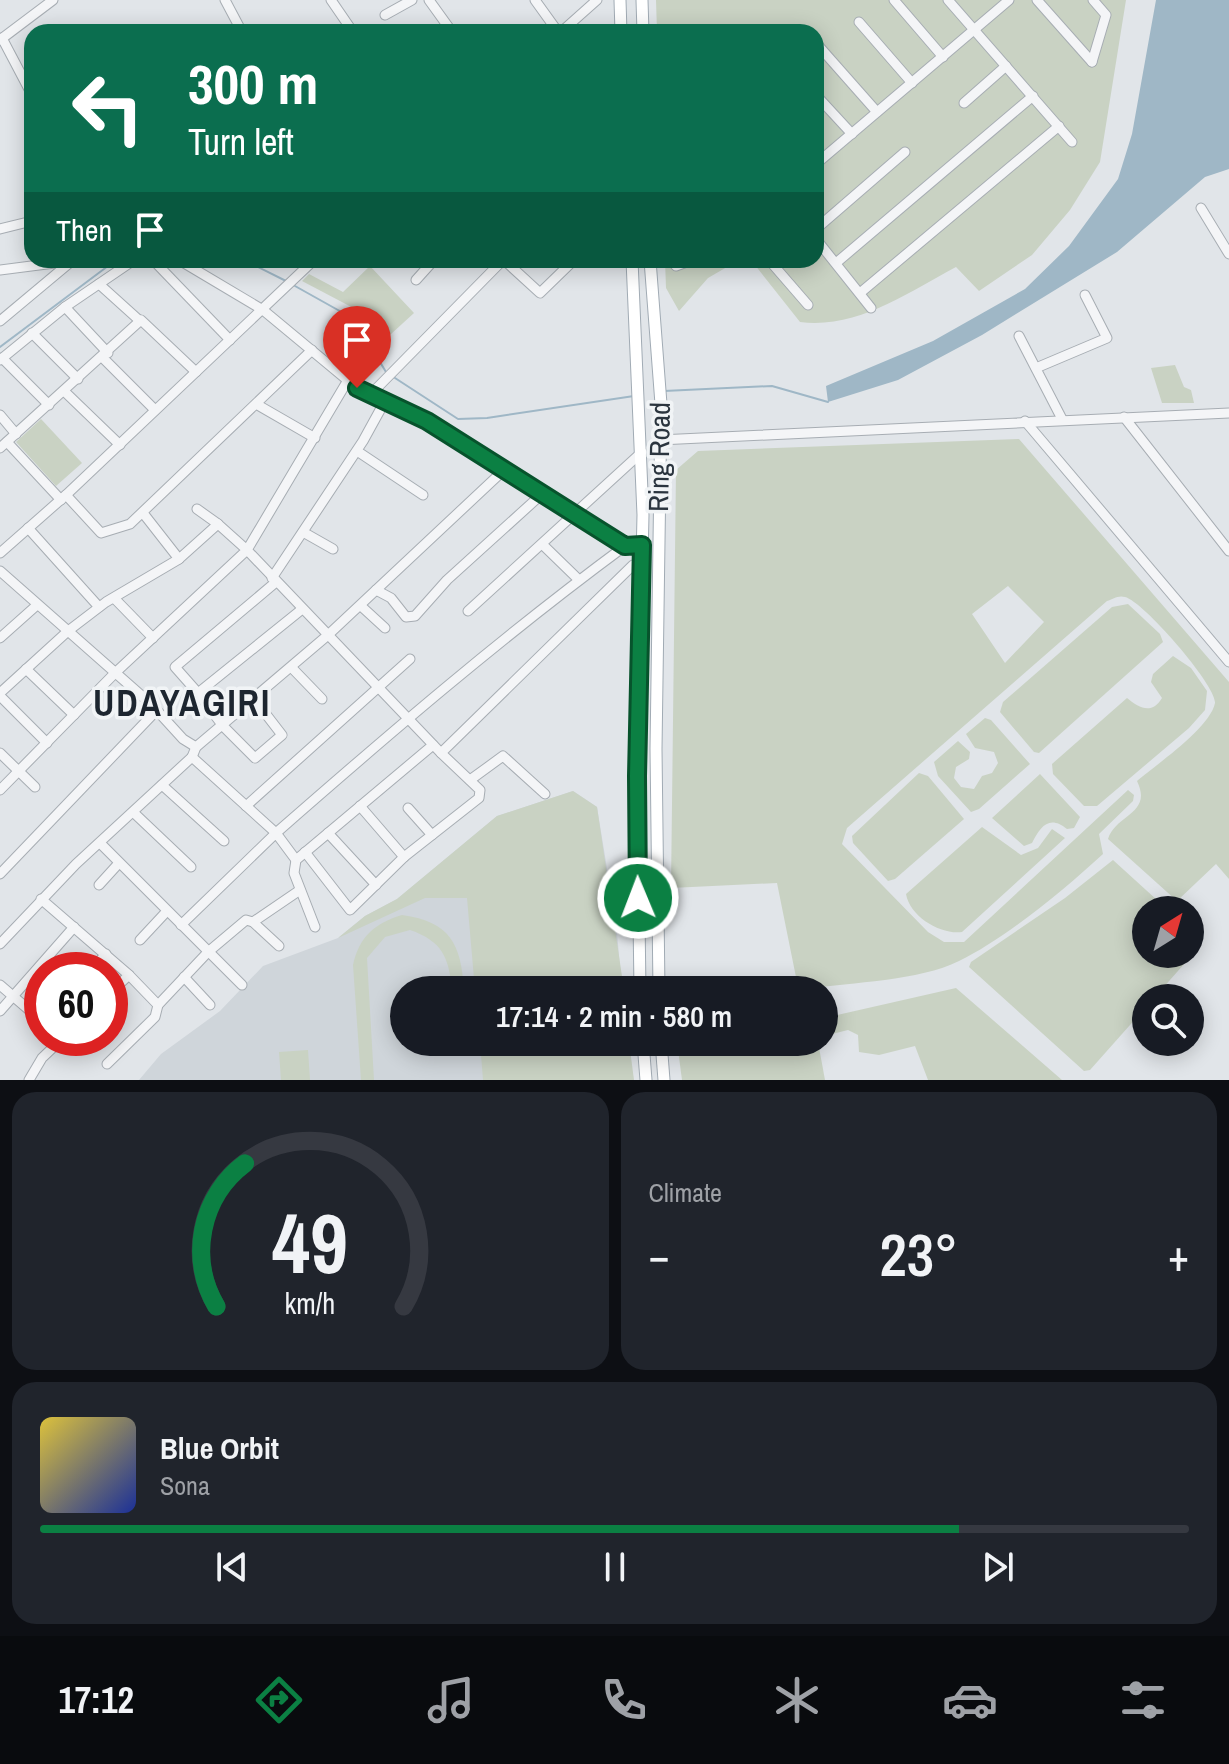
<!DOCTYPE html>
<meta charset="utf-8">
<style>
:root{--surface:#171b24;--page:#20242c;--text:#f1f3f6;--muted:#9ea1a6;--line:#363941;--accent:#0b8043}
body{margin:0;font-family:"Archivo Narrow",sans-serif;background:var(--page);color:var(--text);height:100vh;display:flex;flex-direction:column;font-size:30px;white-space:nowrap}
*{box-sizing:border-box;margin:0}
p{font-size:26px;color:var(--muted)}
.icon{flex:none;width:44px;height:44px;fill:none;stroke:currentColor;stroke-width:2;stroke-linecap:round;stroke-linejoin:round}
.map{position:relative;height:1080px;overflow:hidden}
.drawer{display:flex;flex-direction:column;gap:12px;padding:12px;background:#0d0f14;flex:1}
.drawer>*{flex:none}
.banner{position:absolute;left:24px;top:24px;width:800px;height:244px;border-radius:24px;box-shadow:0 4px 20px #0003;background:#0b6e4f;color:#fff;overflow:hidden}
.needle{width:52px;rotate:37deg}
.controls{position:absolute;left:1132px;top:896px;display:grid;gap:16px}
.controls a{display:grid;place-items:center;width:72px;height:72px;border-radius:50%;background:var(--surface);box-shadow:0 4px 20px #0003;font-size:40px}
.speed{position:absolute;left:24px;top:952px;display:flex;gap:16px;font-size:40px;font-weight:700;text-align:center}
.speed>*{display:grid;place-content:center;width:104px;height:104px;border-radius:50%;background:var(--surface);box-shadow:0 4px 20px #0003;line-height:1}
.speed .limit{border:12px solid #d22;background:#fff;color:#111}
.pin{position:absolute;display:grid;place-items:center;width:68px;height:68px;color:#fff;margin:-82px -34px;border-radius:50% 50% 50% 0;rotate:-45deg;box-shadow:0 0 8px #0007}
.pin .icon{rotate:45deg}
.me{position:absolute;width:88px;margin:-44px;rotate:359deg;stroke-linejoin:round;filter:drop-shadow(0 0 6px #0008)}
.turn{display:flex;align-items:center;gap:28px;height:168px;padding:0 32px;font-size:36px}
.turn .icon{width:104px;height:104px;stroke-width:2.5}
.turn b{display:block;font-size:56px;line-height:68px}
.then{display:flex;align-items:center;height:76px;padding:0 32px;background:#0003;gap:16px;font-size:30px}
.big{font-size:60px;font-weight:600;line-height:1.1}
.drawer .tile{flex:1;display:flex;flex-direction:column;justify-content:center;gap:12px;min-width:0;padding:0 28px;border-radius:24px;background:var(--page)}
.drawer .dial{align-items:center;gap:0}
.dial svg{height:208px;overflow:visible;fill:none;stroke:var(--line);stroke-width:7;stroke-linecap:round;text-anchor:middle}
.dial text{fill:var(--text);stroke:none}
.song{display:flex;align-items:center;gap:24px}
.cover{width:96px;height:96px;border-radius:12px;background:linear-gradient(135deg,hsl(50 70% 55%),hsl(230 70% 35%))}
.played{height:8px;border-radius:4px;background:linear-gradient(90deg,var(--accent) 80%,var(--line) 80%)}
.keys{display:flex;justify-content:space-around;direction:ltr}
.heat{display:flex;justify-content:space-between;align-items:center;font-size:44px;direction:ltr}
.drawer .tiles{flex:1;display:grid;gap:12px;grid-template-columns:1fr 1fr}
.tile:last-child{grid-column:span 2}
.trip{position:absolute;left:390px;top:976px;width:448px;height:80px;border-radius:40px;background:var(--surface);box-shadow:0 4px 20px #0003;font-weight:600;line-height:80px;text-align:center}
.menu{display:flex;height:128px;justify-content:space-around;align-items:center;background:#090b0e;color:var(--muted)}
.menu .icon{width:56px;height:56px}
.menu .on{color:var(--accent)}
.menu b{font-size:36px;color:var(--text)}
.map>svg:first-child{display:block}
.built{fill:#cfd5da}
.green{fill:#c9d2c3;fill-rule:evenodd}
.water{fill:#9fb7c6}
.lines{fill:none;stroke-linecap:round;stroke-linejoin:round}
.stream{stroke:#9fb7c6;stroke-width:2}
.minor-casing{stroke:#a7adb3;stroke-width:11}
.major-casing{stroke:#a1abb4;stroke-width:13}
.minor{stroke:#f4f5f7;stroke-width:9}
.major{stroke:#fff;stroke-width:11}
.route-casing{stroke:#07532c;stroke-width:20}
.route{stroke:#0b8043;stroke-width:14}
.labels{text-anchor:middle;dominant-baseline:central;stroke-width:7;stroke-linejoin:round;paint-order:stroke}
.street-label{font-size:28px;fill:#2b353f;stroke:#f1f4f6}
.district-label{font-size:36px;font-weight:bold;letter-spacing:2px;fill:#1d2630;stroke:#f1f4f6}
</style>
<div class="map">
<svg width="1229" height="1080" viewBox="0 0 1229 1080">
<rect width="100%" height="100%" fill="#e1e5e9"/>
<path class="built" d="M573 791 597 807 612 899 611 918 616 921 622 990H404V1042H629L633 1080H139L161 1054 220 1011 263 966 338 938 365 916 397 899 497 816Z"/>
<g class="green">
<path d="M656 0H1126L1100 162 1070 210 1032 255 979 291 956 267C907 293 858 329 800 322L751 260H816V32H657Z"/>
<path d="M665 260H739L708 278 679 311 666 288Z"/>
<path d="M370 266 414 313 379 345 359 311 302 281 309 274 343 292Z"/>
<path d="M1175 365 1184 387 1191 390 1194 403H1162L1151 368Z"/>
<path d="M41 419 82 463 56 486 16 442Z"/>
<path d="M1019 439 1229 682V879L1216 864 1177 901 1108 839C1116 814 1153 814 1137 781 1157 764 1210 728 1215 703 1217 686 1143 601 1125 597 1118 595 1113 599 1107 601L847 828 842 844 928 932 944 942H964L1128 790 1134 795 1133 801 1099 834 1103 854C1065 889 1005 939 959 961 919 981 852 982 808 989L798 987 777 883 671 888 676 470 698 451ZM1008 586 1044 622 1005 663 972 614Z"/>
<path d="M1128 604 1160 634 1163 642 1039 753 1034 752 1000 712 1003 702 1112 607Z"/>
<path d="M1173 656 1191 668 1207 691 1205 710 1189 728 1097 806H1084L1053 774 1052 764 1127 698C1139 708 1152 715 1162 698L1151 682 1153 674Z"/>
<path d="M985 718 991 720 1030 764 979 809 971 812 938 776 934 762 958 741 970 752 969 759 956 767 954 778 961 787 974 789 982 776 992 773 998 763 994 752 975 748 966 734Z"/>
<path d="M919 773 928 776 964 819 895 879 888 881 853 843 852 836Z"/>
<path d="M1040 774 1080 817 1074 828 1067 829C1049 814 1040 827 1032 843L1024 846 992 818Z"/>
<path d="M573 791 597 807 624 990H475L467 898H425L338 938 365 916 397 899 497 816Z"/>
<path d="M982 827 1021 855 1038 848 1052 829 1065 838 962 932C941 935 910 917 906 894Z"/>
<path d="M1113 860 1168 910H1146V954H1190V949L1193 954 1154 998H1146V1007L1090 1070 1084 1071 969 967 971 962 1065 898Z"/>
<path d="M402 915C451 922 461 944 464 990H452C449 957 442 941 410 930L385 937 367 958 374 1080H361L353 965C359 937 375 923 402 915Z"/>
<path d="M956 988 1062 1080H928L915 1046 879 1055 859 1052 858 1035 848 1030 824 1036V1018Z"/>
<path d="M480 1042H629L634 1080H483Z"/>
<path d="M677 1042H818L825 1080H682Z"/>
<path d="M308 1050 310 1080H281L279 1052Z"/>
</g>
<path class="water" d="M1156 0H1229V169L1205 177 1117 252 982 335 898 380 828 402 826 386 933 341 1025 289 1069 246 1118 179 1132 134Z"/>
<g class="lines">
<g class="stream">
<path d="M244 260 286 281"/>
<path d="M295 286 354 319 386 372"/>
<path d="M0 347 116 260"/>
<path d="M395 378 458 419 487 418 634 396"/>
<path d="M664 391 772 386 828 402"/>
</g>
<g class="minor-casing">
<g id="minor">
<path d="M225 0 242 32"/>
<path d="M331 0 353 32"/>
<path d="M429 0 452 32"/>
<path d="M535 0 558 32"/>
<path d="M894 0 943 57"/>
<path d="M948 0 1072 142"/>
<path d="M1037 0 1092 62"/>
<path d="M385 15 412 0"/>
<path d="M859 22 912 83"/>
<path d="M561 32 597 0"/>
<path d="M2 38 32 95"/>
<path d="M0 40 53 0"/>
<path d="M816 43 877 112"/>
<path d="M1092 62 1106 15 1093 0"/>
<path d="M816 95 852 134"/>
<path d="M964 103 1006 66"/>
<path d="M816 164 1009 0"/>
<path d="M1201 208 1229 254"/>
<path d="M0 229 32 221"/>
<path d="M816 229 905 152"/>
<path d="M816 239 871 308"/>
<path d="M153 260 230 340"/>
<path d="M179 260 263 310 357 388 427 421 625 546"/>
<path d="M504 260 540 293 574 260"/>
<path d="M671 260 676 266 692 260"/>
<path d="M769 260 808 305"/>
<path d="M836 263 1033 96"/>
<path d="M0 270 70 261"/>
<path d="M416 280 434 260"/>
<path d="M99 284 140 321"/>
<path d="M860 293 1059 126"/>
<path d="M65 307 108 353"/>
<path d="M0 321 73 260"/>
<path d="M32 333 78 379"/>
<path d="M1019 336 1062 419"/>
<path d="M2 358 49 405"/>
<path d="M103 358 155 410"/>
<path d="M0 360 65 307 134 260"/>
<path d="M1036 368 1107 338 1085 295"/>
<path d="M348 380 247 550 441 753"/>
<path d="M64 391 120 445"/>
<path d="M371 394 503 260"/>
<path d="M256 404 315 438"/>
<path d="M0 415 16 434"/>
<path d="M1124 417 1229 551"/>
<path d="M1025 421 1229 662"/>
<path d="M659 440 1229 413"/>
<path d="M7 442 61 500"/>
<path d="M0 448 141 320 196 372"/>
<path d="M357 451 423 495"/>
<path d="M66 495 101 533 130 524 312 350"/>
<path d="M197 509 218 524"/>
<path d="M143 513 179 559"/>
<path d="M28 528 99 607"/>
<path d="M303 532 333 549"/>
<path d="M543 545 579 580"/>
<path d="M0 553 66 495 314 260"/>
<path d="M0 571 152 705 183 739 196 747"/>
<path d="M272 578 363 441 385 401"/>
<path d="M376 590 391 598 406 617 415 616 447 580 543 493"/>
<path d="M114 598 153 638"/>
<path d="M361 606 385 628"/>
<path d="M468 611 642 452"/>
<path d="M0 638 37 605"/>
<path d="M292 668 322 699"/>
<path d="M26 669 74 715"/>
<path d="M0 693 68 631 106 602 179 559 218 524 247 550 115 673 0 790"/>
<path d="M198 693 175 667 276 582"/>
<path d="M0 696 47 743"/>
<path d="M255 700 282 735 255 758 223 726 198 693 301 610"/>
<path d="M0 753 35 787"/>
<path d="M192 757 196 747 328 635 505 469"/>
<path d="M470 780 503 756 545 794"/>
<path d="M162 785 224 841"/>
<path d="M246 806 410 659"/>
<path d="M360 806 404 857"/>
<path d="M408 808 432 835"/>
<path d="M133 812 191 867"/>
<path d="M328 833 376 885"/>
<path d="M100 843 242 985"/>
<path d="M305 852 350 910 404 857 479 798 480 790 441 753 633 565H642"/>
<path d="M0 874 157 710"/>
<path d="M99 885 119 863"/>
<path d="M41 899 129 975 158 1005 208 952 246 920 253 922 279 946"/>
<path d="M253 922 300 890"/>
<path d="M181 925 276 833 296 860"/>
<path d="M315 927 294 873 296 860 433 745"/>
<path d="M140 940 167 911"/>
<path d="M0 944 76 864 192 757 276 833C389 734 503 636 625 546L642 545"/>
<path d="M91 970 106 954"/>
<path d="M184 977 210 1005"/>
<path d="M0 985 36 1016"/>
<path d="M110 993 129 975"/>
<path d="M0 1011 74 927"/>
<path d="M107 1064 155 1017 158 1005"/>
<path d="M29 1080 42 1058 63 1038"/>
</g>
</g>
<g class="major-casing">
<g id="major">
<path d="M620 0 621 32"/>
<path d="M642 0 643 32"/>
<path d="M632 260 643 515 637 776 640 990"/>
<path d="M650 260 661 404 656 749 659 990"/>
<path d="M643 1042 646 1080"/>
<path d="M661 1042 664 1080"/>
</g>
</g>
<use href="#minor" class="minor"/>
<use href="#major" class="major"/>
</g>
<g class="lines">
<g class="route-casing">
<path id="route" d="M357 388 427 421 625 546 642 545 637 776 638 898"/>
</g>
<use href="#route" class="route"/>
</g>
<g class="labels">
<g class="street-label">
<text transform="translate(659 457) rotate(-89)">Ring Road</text>
</g>
<g class="district-label">
<text x="182" y="703">UDAYAGIRI</text>
</g>
</g>
</svg>
<div class="controls">
<a><svg class="needle" viewBox="-14 -14 28 28"><path d="M0-13l5 13h-10z" fill="#e53935"/><path d="M0 13l5-13h-10z" fill="#9ea1a6"/></svg></a>
<a><svg class="icon" aria-label="search" viewBox="0 0 24 24"><circle cx="10" cy="10" r="6"/><path d="M15 15l6 6"/></svg></a>
</div>
<div class="speed"><div class="limit">60</div></div>
<div class="pin" style="left:357px;top:388px;background:#d93025"><svg class="icon" aria-label="arrive" viewBox="0 0 24 24"><path d="M6 21V4h12l-3 4 3 4H6"/></svg></div>
<svg class="me" style="left:638px;top:898px" viewBox="-20 -20 40 40"><circle r="17" fill="#0b8043" stroke="#fff" stroke-width="3"/><path d="M0-11L8 9 0 5-8 9z" fill="#fff"/></svg>
<div class="trip">17:14 · 2 min · 580 m</div>
<div class="banner">
<div class="turn"><svg class="icon" aria-label="left" viewBox="0 0 24 24"><path d="M17 20v-9H6M10 6l-5 5 5 5"/></svg><div><b>300 m</b>Turn left</div></div>
<div class="then">Then<svg class="icon" aria-label="arrive" viewBox="0 0 24 24"><path d="M6 21V4h12l-3 4 3 4H6"/></svg></div>
</div>
</div>
<section class="drawer">
<div class="tiles">
<div class="tile dial"><svg viewBox="0 0 100 80">
<path d="M14 69A42 42 0 1 1 86 69"/>
<path d="M14 69A42 42 0 0 1 25 14" stroke="#0b8043"/>
<text x="50" y="56" font-size="32" font-weight="700">49</text>
<text x="50" y="72" font-size="11">km/h</text>
</svg></div>
<div class="tile"><p>Climate</p>
<div class="heat"><a>−</a><b class="big">23°</b><a>+</a></div>
</div>
<div class="tile">
<div class="song"><i class="cover"></i><div><b>Blue Orbit</b><p>Sona</p></div></div>
<div class="played"></div>
<div class="keys"><svg class="icon" aria-label="previous" viewBox="0 0 24 24"><path d="M18 5L8 12l10 7zM5 5v14"/></svg><svg class="icon" aria-label="pause" viewBox="0 0 24 24"><path d="M8 5v14M16 5v14"/></svg><svg class="icon" aria-label="next" viewBox="0 0 24 24"><path d="M6 5l10 7-10 7zM19 5v14"/></svg></div>
</div>
</div>
</section>
<nav class="menu">
<b>17:12</b>
<svg class="icon on" aria-label="directions" viewBox="0 0 24 24"><path d="M12 3l9 9-9 9-9-9zM9 14v-3h6M13 9l2 2-2 2"/></svg>
<svg class="icon" aria-label="music" viewBox="0 0 24 24"><path d="M9 18V5l10-2v13"/><circle cx="6" cy="18" r="3"/><circle cx="16" cy="16" r="3"/></svg>
<svg class="icon" aria-label="phone" viewBox="0 0 24 24"><path d="M5 4h4l2 5-3 2q2 4 5 5l2-3 5 2v4C11 20 4 13 5 4z"/></svg>
<svg class="icon" aria-label="climate" viewBox="0 0 24 24"><path d="M12 3v18M4 7l16 10M4 17L20 7"/></svg>
<svg class="icon" aria-label="car" viewBox="0 0 24 24"><path d="M5 17H2v-5l4-1 3-4h7l3 4 3 1v5h-3M9 17h6M6 11h13"/><circle cx="7" cy="17" r="2"/><circle cx="17" cy="17" r="2"/></svg>
<svg class="icon" aria-label="filters" viewBox="0 0 24 24"><path d="M4 7h16M4 17h16"/><circle cx="9" cy="7" r="2"/><circle cx="15" cy="17" r="2"/></svg>
</nav>
